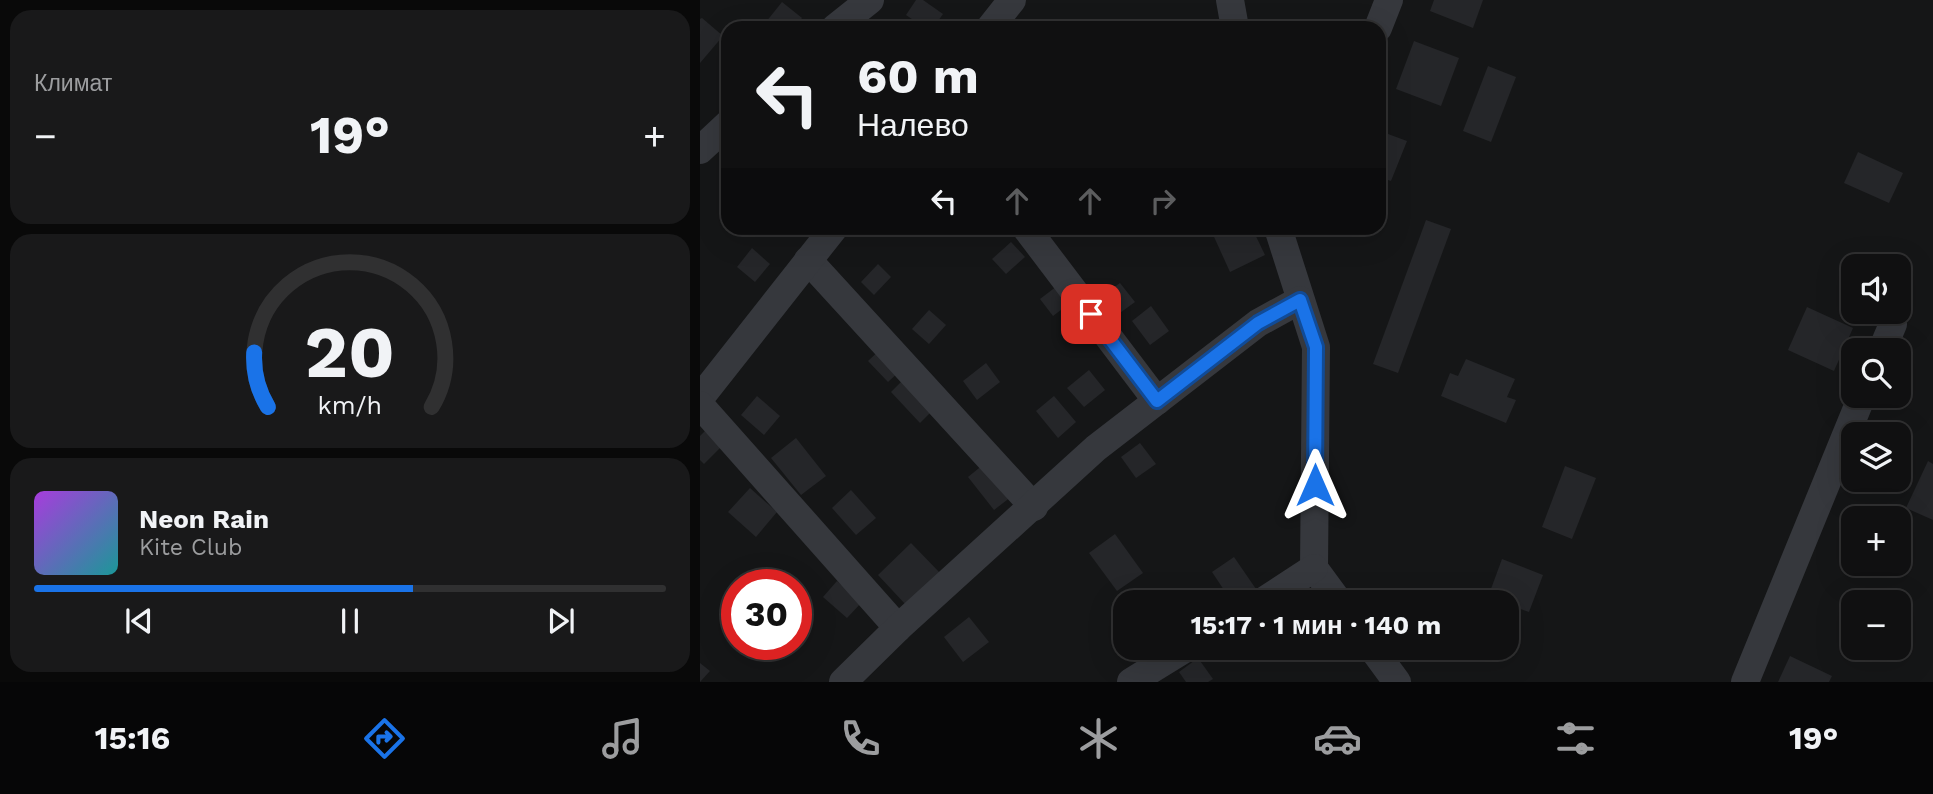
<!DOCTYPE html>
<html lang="ru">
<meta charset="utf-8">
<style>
:root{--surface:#101011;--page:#19191a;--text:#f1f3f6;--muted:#9c9d9f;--line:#303031;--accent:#1a73e8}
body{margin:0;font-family:"Work Sans",sans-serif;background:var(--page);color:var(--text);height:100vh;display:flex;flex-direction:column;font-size:26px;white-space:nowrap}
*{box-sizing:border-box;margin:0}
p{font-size:23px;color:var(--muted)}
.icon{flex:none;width:38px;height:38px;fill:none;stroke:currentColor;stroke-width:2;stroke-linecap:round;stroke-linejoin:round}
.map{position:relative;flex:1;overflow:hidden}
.details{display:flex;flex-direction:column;gap:10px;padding:10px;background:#090909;width:700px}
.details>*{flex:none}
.top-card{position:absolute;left:21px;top:21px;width:665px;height:214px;border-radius:21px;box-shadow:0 7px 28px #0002,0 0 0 2px var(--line);background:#101011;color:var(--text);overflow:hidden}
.tools{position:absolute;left:1141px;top:254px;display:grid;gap:14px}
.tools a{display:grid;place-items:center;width:70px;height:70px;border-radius:14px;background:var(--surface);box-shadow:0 7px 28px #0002,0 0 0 2px var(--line);font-size:35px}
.speed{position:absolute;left:21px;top:569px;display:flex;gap:14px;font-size:35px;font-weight:700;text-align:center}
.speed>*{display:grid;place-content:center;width:91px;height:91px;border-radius:50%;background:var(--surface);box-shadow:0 7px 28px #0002,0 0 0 2px var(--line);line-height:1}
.speed .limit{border:10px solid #d22;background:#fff;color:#111}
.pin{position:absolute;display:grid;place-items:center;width:60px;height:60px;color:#fff;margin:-30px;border-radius:14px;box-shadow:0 4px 10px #0006}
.me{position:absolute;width:77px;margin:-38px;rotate:0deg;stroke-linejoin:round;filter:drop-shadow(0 0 5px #0008)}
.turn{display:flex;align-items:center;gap:24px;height:147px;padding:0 21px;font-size:32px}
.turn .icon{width:91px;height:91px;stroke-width:2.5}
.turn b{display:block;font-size:49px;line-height:60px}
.lanes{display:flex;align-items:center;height:66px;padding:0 21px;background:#0003;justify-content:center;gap:35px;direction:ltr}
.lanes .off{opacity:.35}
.big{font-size:52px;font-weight:700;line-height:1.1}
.details .widget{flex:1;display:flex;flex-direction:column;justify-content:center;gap:10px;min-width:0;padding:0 24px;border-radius:21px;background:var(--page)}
.details .dial{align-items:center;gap:0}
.dial svg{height:182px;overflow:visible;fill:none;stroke:var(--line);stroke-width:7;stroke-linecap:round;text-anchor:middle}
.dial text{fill:var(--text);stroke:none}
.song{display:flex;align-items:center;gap:21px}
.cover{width:84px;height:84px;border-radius:10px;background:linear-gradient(135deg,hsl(280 70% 55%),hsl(180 70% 35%))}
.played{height:7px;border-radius:4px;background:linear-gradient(90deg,var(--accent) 60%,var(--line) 60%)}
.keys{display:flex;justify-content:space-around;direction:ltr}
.heat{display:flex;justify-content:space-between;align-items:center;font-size:38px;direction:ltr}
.trip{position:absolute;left:413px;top:590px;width:406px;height:70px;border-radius:21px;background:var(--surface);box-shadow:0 7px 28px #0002,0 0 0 2px var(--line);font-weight:700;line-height:70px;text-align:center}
.dock{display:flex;height:112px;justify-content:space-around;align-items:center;background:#060607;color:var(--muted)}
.dock .icon{width:49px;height:49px}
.dock .on{color:var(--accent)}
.dock b{font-size:32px;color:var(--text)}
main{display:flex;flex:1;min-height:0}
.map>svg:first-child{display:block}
.building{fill:#252629}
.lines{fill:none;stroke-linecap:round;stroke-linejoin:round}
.minor{stroke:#36383d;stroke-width:28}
.route-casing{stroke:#114b97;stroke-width:18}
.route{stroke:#1a73e8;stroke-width:12}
</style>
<main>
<section class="details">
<div class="widget"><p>Климат</p>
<div class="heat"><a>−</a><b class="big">19°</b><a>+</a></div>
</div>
<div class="widget dial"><svg viewBox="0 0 100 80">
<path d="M14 69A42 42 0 1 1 86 69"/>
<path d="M14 69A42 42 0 0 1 8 45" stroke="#1a73e8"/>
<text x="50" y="56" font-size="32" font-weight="700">20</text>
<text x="50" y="72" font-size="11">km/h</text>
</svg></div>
<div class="widget">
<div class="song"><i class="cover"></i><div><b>Neon Rain</b><p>Kite Club</p></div></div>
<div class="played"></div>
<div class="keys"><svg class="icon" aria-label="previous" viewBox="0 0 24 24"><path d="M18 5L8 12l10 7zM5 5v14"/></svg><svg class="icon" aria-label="pause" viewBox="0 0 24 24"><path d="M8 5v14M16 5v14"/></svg><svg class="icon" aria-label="next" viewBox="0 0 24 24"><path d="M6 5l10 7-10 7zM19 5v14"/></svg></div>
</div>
</section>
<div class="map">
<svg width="1233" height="682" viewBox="0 0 1233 682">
<rect width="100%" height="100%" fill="#151617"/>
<g class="building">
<path d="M216 0H223L243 14 233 28H225L206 15Z"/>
<path d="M734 0H783L773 28 730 11Z"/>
<path d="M82 2 102 18 94 28H73L66 22Z"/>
<path d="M2 18 23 36 0 63V19Z"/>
<path d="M714 41 759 58 741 106 696 89Z"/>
<path d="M788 66 816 77 791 142 763 131Z"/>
<path d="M680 131 707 141 691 181 679 177Z"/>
<path d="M1158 152 1203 173 1189 203 1144 183Z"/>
<path d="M726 220 751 229 698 373 673 364Z"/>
<path d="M510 228H552L565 255 530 272Z"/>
<path d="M311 242 325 257 306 274 292 259Z"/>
<path d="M52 248 70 264 55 282 37 267Z"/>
<path d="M178 264 191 277 174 295 161 282Z"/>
<path d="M361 283 374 300 353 316 340 299Z"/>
<path d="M420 283 435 302 413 318 399 298Z"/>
<path d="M451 306 469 331 450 345 432 321Z"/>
<path d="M1107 307 1153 328 1134 371 1088 350Z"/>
<path d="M229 310 246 325 229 344 212 329Z"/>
<path d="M182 348 202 369 188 382 168 361Z"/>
<path d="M766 359 815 379 807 397 816 400 806 423 741 396 750 373 758 376Z"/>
<path d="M286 363 300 382 277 400 263 381Z"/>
<path d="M389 370 405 390 384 407 367 388Z"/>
<path d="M209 374 238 405 220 423 191 392Z"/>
<path d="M57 396 80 416 64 435 41 415Z"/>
<path d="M354 396 376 422 358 438 336 411Z"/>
<path d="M11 425 27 441 4 464 0 460V436Z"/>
<path d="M96 438 126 476 101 495 71 458Z"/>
<path d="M440 443 456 464 436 478 421 457Z"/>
<path d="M289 460 316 493 294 510 268 477Z"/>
<path d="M1228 461 1233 464V520L1206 508Z"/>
<path d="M865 466 896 478 872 539 842 527Z"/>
<path d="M50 488 77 512 56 537 28 512Z"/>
<path d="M151 490 176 518 156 535 132 508Z"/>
<path d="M415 534 443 573 417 591 389 553Z"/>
<path d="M211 543 241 574 207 606 178 575Z"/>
<path d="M534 557 556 589 537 602H532L512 572Z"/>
<path d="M802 559 843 575 829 612 788 597Z"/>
<path d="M137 581 162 602 147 618 123 597Z"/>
<path d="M269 617 289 642 263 662 244 637Z"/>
<path d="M1199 621 1210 625 1198 654 1182 648H1199Z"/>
<path d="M1090 656 1132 676 1129 682H1078Z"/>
<path d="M498 658 513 679 508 682H486L479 672Z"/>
<path d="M0 663 10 671 0 682Z"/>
</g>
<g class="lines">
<g class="minor">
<path d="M530 0 535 28"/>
<path d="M135 28 170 0"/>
<path d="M290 28 312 0"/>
<path d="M678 28 689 0"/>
<path d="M0 150 28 124"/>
<path d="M326 228 457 401"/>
<path d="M578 228 616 347 614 568 639 602"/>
<path d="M108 260 334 507"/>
<path d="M1182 350 1193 324"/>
<path d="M0 398 134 228"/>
<path d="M0 405 198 628"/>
<path d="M562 602 614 568"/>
<path d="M672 648 697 682"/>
<path d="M143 682 198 628 396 448 558 323 600 300"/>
<path d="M431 682 486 648"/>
<path d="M1045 682 1162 396"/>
</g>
</g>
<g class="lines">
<g class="route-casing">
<path id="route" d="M391 314 457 401 558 323 600 300 616 347 615 485"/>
</g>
<use href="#route" class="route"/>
</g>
</svg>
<div class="tools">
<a><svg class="icon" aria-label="sound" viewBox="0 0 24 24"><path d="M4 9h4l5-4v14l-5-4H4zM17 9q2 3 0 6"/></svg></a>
<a><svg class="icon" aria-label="search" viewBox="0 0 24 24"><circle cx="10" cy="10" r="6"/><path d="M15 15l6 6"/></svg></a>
<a><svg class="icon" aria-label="layers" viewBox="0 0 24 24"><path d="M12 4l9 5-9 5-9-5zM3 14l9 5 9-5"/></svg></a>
<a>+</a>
<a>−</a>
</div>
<div class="speed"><div class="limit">30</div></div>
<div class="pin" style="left:391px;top:314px;background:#d93025"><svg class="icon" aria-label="arrive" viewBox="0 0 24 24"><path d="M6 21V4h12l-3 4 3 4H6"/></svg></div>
<svg class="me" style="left:615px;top:485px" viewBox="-20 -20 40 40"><path d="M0-17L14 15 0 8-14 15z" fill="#1a73e8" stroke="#fff" stroke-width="4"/></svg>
<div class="trip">15:17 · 1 мин · 140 m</div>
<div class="top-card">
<div class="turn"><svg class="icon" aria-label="left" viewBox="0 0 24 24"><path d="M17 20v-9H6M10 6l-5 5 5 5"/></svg><div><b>60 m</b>Налево</div></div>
<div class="lanes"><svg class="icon" aria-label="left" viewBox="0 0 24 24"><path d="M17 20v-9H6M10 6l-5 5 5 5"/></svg><svg class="icon off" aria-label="ahead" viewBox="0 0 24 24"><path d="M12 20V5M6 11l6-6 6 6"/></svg><svg class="icon off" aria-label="ahead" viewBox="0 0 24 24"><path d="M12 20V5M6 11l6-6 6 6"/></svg><svg class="icon off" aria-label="right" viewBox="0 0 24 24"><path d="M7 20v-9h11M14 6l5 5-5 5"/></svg></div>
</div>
</div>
</main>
<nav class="dock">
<b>15:16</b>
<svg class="icon on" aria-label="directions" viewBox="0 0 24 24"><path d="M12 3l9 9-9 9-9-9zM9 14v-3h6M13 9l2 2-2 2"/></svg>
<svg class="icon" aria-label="music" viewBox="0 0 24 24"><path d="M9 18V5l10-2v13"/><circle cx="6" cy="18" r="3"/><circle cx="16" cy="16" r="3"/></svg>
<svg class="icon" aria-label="phone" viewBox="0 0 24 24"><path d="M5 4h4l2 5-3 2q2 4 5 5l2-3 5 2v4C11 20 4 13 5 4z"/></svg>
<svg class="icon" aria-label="climate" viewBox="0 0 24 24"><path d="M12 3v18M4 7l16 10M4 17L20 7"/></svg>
<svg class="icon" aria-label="car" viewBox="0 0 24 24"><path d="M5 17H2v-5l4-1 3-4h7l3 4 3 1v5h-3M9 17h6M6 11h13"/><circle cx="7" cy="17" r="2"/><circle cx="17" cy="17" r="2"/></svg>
<svg class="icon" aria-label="filters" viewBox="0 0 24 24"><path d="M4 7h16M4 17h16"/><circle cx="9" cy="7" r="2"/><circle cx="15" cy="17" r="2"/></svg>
<b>19°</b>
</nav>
